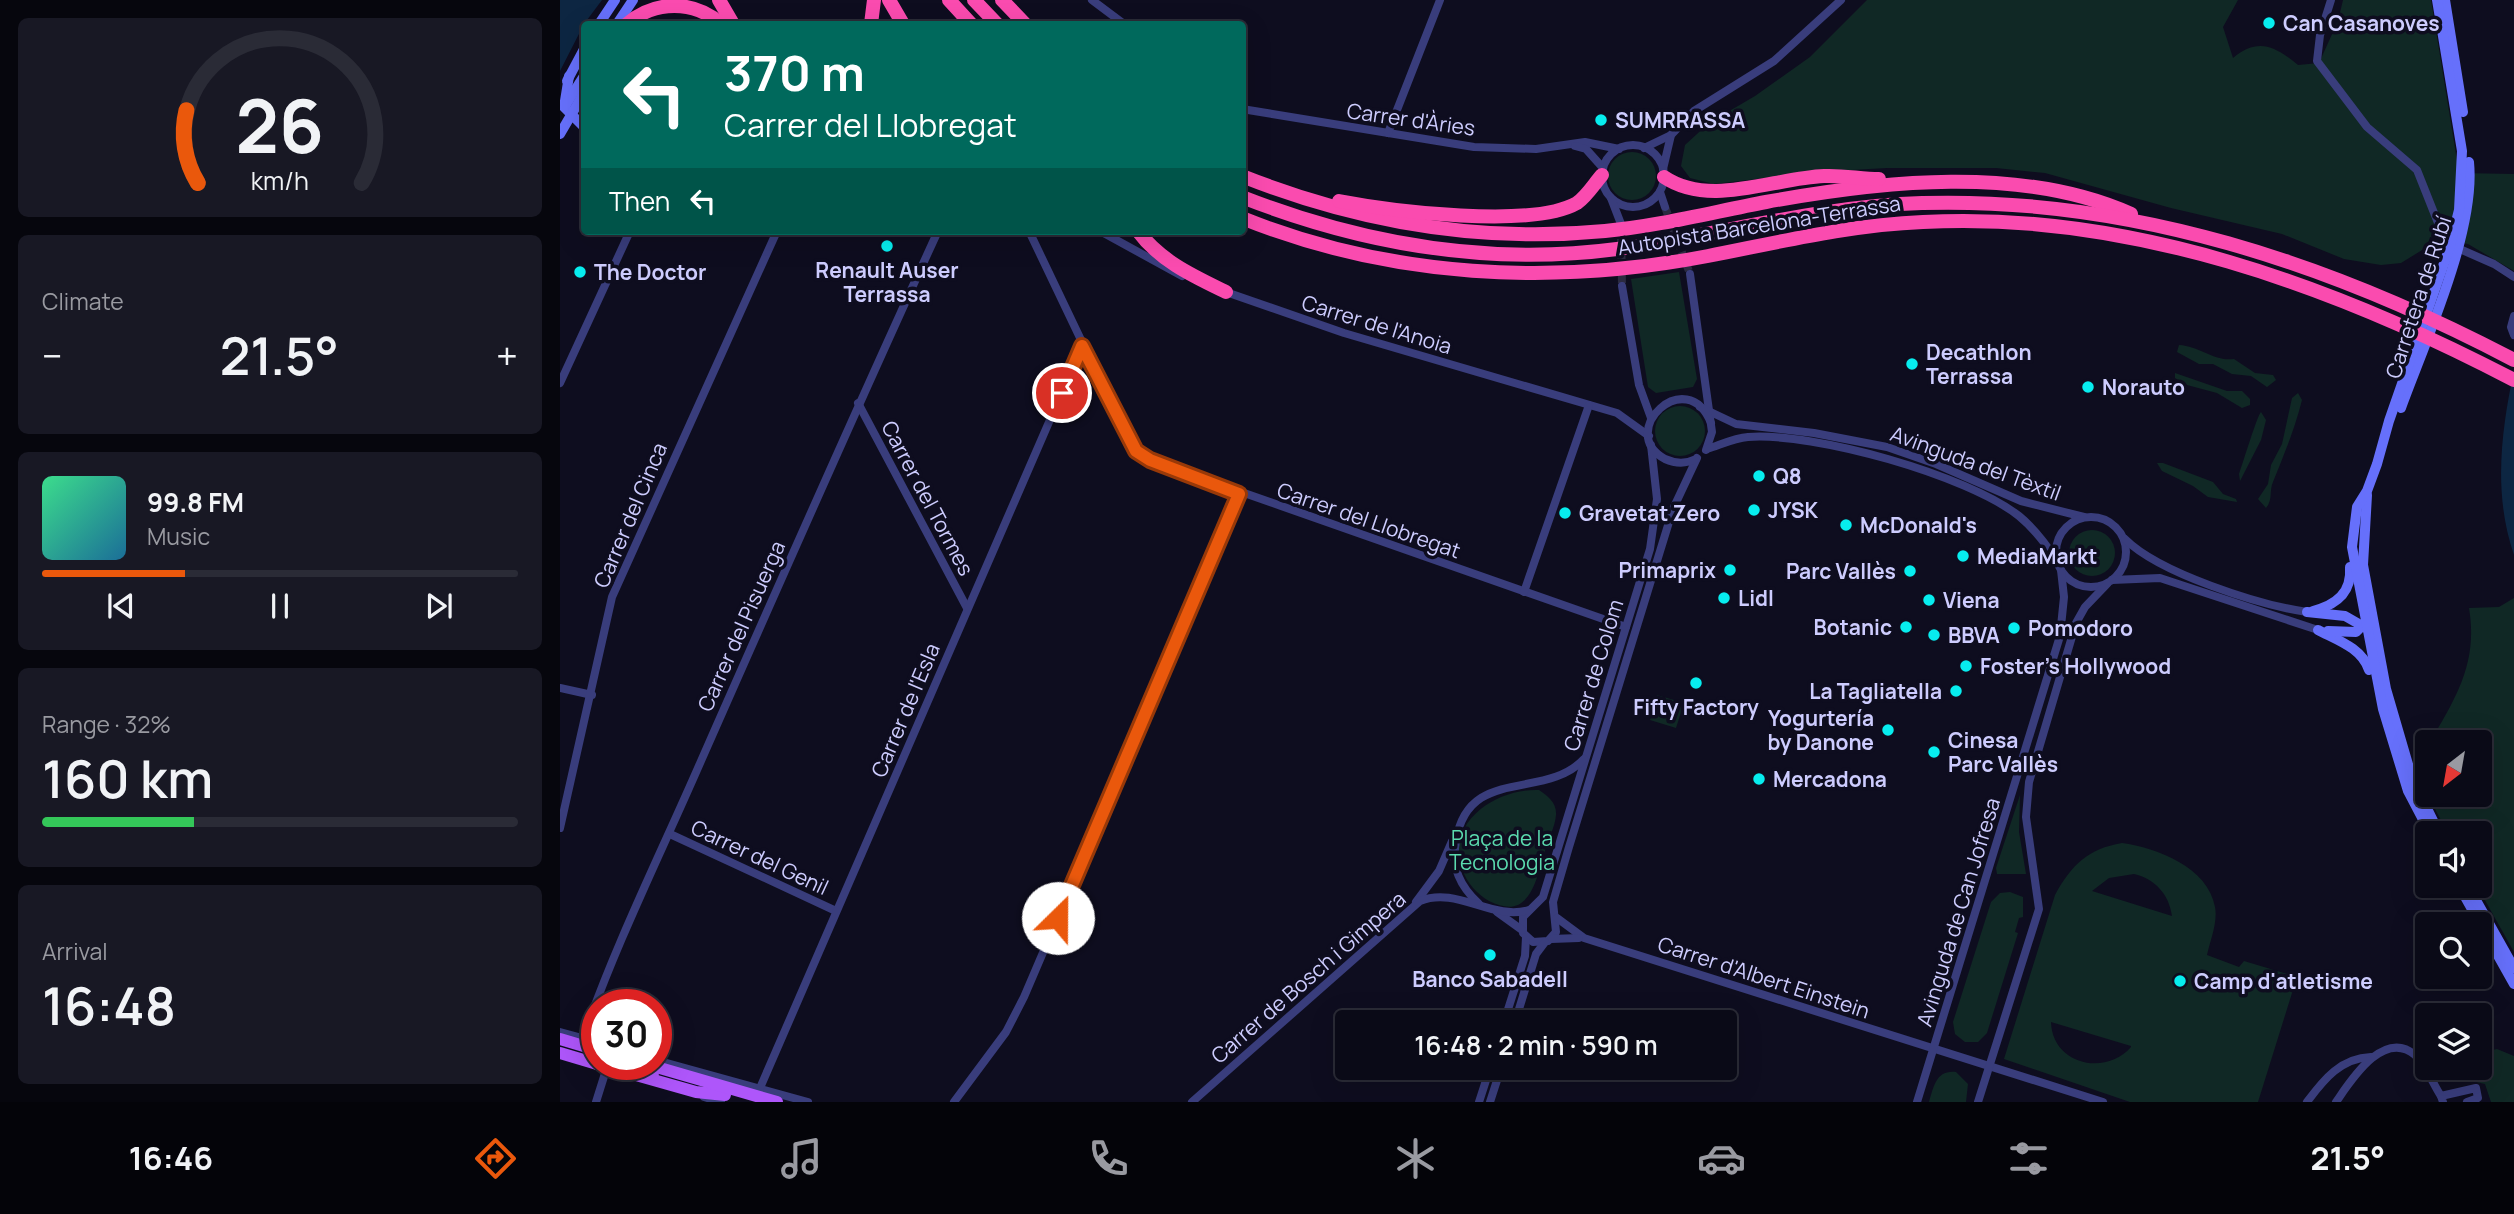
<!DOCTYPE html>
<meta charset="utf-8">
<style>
:root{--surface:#0a0a17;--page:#181824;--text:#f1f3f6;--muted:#999aa1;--line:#2a2b36;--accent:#ea580c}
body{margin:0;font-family:Manrope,sans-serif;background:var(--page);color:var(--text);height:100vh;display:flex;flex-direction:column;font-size:26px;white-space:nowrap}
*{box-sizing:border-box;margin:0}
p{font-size:23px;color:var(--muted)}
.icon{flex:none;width:38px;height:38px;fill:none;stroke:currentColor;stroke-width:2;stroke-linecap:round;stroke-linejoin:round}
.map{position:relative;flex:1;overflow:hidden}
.details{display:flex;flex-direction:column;gap:18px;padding:18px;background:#06060d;width:560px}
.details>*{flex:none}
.hud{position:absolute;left:21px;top:21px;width:665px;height:214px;border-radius:7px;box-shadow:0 7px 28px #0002,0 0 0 2px var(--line);background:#00695c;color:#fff;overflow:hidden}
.needle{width:46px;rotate:211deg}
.controls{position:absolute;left:1855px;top:730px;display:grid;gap:14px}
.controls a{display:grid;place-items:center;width:77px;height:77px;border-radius:7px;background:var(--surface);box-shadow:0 7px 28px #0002,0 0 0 2px var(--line);font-size:35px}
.speed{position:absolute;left:21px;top:989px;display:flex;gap:14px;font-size:35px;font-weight:700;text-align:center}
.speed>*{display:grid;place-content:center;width:91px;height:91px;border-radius:50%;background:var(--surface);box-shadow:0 7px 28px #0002,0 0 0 2px var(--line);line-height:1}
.speed .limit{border:10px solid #d22;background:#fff;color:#111}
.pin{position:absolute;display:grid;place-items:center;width:60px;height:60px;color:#fff;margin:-30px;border:4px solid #fff;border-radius:50%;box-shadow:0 2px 7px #0007}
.me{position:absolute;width:77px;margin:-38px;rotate:23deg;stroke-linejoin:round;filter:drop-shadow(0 0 5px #0008)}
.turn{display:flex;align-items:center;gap:24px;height:147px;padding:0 28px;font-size:32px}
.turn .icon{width:91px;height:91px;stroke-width:2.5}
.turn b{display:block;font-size:49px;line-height:60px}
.then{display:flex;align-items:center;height:66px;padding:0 28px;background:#0003;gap:14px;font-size:26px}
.big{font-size:52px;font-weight:600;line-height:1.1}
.details .widget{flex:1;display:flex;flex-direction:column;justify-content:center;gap:10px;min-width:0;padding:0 24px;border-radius:10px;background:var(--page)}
.details .dial{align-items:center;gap:0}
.dial svg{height:182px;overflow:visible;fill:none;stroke:var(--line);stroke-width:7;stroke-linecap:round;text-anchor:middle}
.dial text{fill:var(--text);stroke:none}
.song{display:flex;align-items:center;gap:21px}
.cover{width:84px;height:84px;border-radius:10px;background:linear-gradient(135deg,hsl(150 70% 55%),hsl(200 70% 35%))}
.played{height:7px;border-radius:4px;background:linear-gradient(90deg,var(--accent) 30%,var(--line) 30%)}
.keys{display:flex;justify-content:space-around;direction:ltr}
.heat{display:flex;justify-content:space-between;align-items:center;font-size:38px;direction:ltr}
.charge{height:10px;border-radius:5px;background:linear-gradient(90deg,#34c759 32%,var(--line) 0)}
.trip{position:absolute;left:775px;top:1010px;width:402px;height:70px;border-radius:7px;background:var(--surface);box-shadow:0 7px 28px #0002,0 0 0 2px var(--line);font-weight:600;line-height:70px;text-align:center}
.tabs{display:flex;height:112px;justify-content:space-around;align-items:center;background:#040409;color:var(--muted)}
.tabs .icon{width:49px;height:49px}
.tabs .on{color:var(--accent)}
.tabs b{font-size:32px;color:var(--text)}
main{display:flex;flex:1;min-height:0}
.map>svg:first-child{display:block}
.green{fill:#102825;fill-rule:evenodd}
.water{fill:#0d2642}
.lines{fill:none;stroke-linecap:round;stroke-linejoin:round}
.street-tunnel{stroke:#2b2a40;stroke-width:8;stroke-dasharray:8 4;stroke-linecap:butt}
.street{stroke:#393d7c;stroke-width:8}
.secondary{stroke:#6670fb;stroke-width:10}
.primary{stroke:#ae56fa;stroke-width:12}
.highway{stroke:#fa4baf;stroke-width:14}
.route-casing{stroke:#983908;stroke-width:18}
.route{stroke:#ea580c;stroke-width:12}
.poi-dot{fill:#07edef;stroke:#0e0d1f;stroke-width:2.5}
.labels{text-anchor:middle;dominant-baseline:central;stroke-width:7;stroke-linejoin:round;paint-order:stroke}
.poi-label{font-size:21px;font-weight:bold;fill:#cdccfe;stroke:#0e0d1f;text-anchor:start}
.street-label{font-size:21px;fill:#cdccfe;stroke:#0e0d1f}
.park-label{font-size:21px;fill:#5bdbaf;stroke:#0e0d1f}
</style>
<main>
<section class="details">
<div class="widget dial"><svg viewBox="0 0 100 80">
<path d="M14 69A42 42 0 1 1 86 69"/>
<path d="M14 69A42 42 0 0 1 9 37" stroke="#ea580c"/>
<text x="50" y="56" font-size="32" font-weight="700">26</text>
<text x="50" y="72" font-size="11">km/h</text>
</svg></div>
<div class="widget"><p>Climate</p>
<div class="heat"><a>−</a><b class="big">21.5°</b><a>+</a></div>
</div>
<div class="widget">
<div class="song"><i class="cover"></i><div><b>99.8 FM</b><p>Music</p></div></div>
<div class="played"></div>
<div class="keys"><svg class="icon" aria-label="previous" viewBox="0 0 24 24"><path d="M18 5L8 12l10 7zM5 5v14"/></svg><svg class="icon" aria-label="pause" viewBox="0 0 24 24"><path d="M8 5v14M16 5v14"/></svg><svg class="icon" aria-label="next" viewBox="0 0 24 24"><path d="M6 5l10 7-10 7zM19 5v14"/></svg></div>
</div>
<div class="widget"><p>Range · 32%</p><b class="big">160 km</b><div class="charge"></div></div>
<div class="widget"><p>Arrival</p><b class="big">16:48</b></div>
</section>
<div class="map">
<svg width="1954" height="1102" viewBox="0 0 1954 1102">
<rect width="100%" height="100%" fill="#0e0d1f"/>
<g class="green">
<path d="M1307 0H1678L1663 27 1673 58C1698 37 1715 46 1738 65L1759 63 1778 21 1783 0H1871L1899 173 1954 174V271L1908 244 1870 237 1867 247 1841 263 1821 265 1784 259 1722 234 1611 208 1485 173 1436 168H1327L1255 172 1154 184 1130 178 1121 166 1125 145 1149 123 1195 96 1250 57Z"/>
<circle cx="1072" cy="176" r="24"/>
<path d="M1119 272 1137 379 1133 387 1096 393 1088 387 1071 279Z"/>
<path d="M1619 345C1640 346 1654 362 1674 359L1695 373 1713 375 1716 380 1707 387 1691 376 1672 374 1653 364H1639L1617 352Z"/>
<path d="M1615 373 1667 391H1682L1690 399V405L1682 408 1657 393 1627 385 1615 378Z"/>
<path d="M1738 393 1742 400C1735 428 1724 455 1713 482 1709 491 1713 500 1706 508L1698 499 1708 484 1711 465 1722 444 1732 398Z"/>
<circle cx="1120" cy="431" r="25"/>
<path d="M1701 412 1706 420 1701 440 1680 481 1679 474C1683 463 1697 416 1701 412Z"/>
<path d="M1597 463H1603L1653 482 1663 494 1676 499 1677 502 1648 497 1633 486 1602 471Z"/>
<circle cx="1532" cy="553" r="23"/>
<path d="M1954 598V952L1917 886 1920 833H1888C1873 805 1858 782 1857 749L1863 754 1867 747V794H1920V742H1870C1897 696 1918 662 1909 608L1939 607Z"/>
<path d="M1097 695 1124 703 1116 728 1090 720Z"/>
<path d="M979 790C988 796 997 803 996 815 995 827 988 840 985 851 976 880 970 922 929 901 917 894 907 883 902 869 885 821 938 788 979 790Z"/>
<path d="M1460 795 1459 832 1466 874H1437L1436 868Z"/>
<path d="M1562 843C1597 848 1648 867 1655 907 1658 922 1650 941 1647 955L1679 967 1684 961 1737 977 1698 1102H1570L1444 1059 1495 895C1512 864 1528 849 1562 843ZM1574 874C1595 879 1609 894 1612 916L1532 891 1549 878ZM1491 1022 1571 1046V1047C1545 1077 1492 1064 1491 1022Z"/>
<path d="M1450 892 1463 897V917L1459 918 1455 932 1458 933 1427 1033 1418 1042H1405L1395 1034 1393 1022 1431 902 1440 893Z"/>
<path d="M1937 1049 1954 1056V1102H1931L1925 1084 1912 1081 1915 1068H1920V1053Z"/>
<path d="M1396 1072 1408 1084 1406 1102H1369C1374 1086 1376 1070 1396 1072Z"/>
</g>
<g class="water">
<path d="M0 0H42L24 24 0 71Z"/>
<path d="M1954 370V555C1933 494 1941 432 1954 370Z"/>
</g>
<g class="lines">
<g class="street-tunnel">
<path d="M1105 207 1130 274"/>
<path d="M1061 227 1062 286"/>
</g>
<g class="street">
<path d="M532 0 564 24"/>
<path d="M1771 0 1760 35 1757 61 1807 127 1857 170 1886 243 1934 264 1954 277"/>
<path d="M682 109 914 147 976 149 1025 142 1059 149"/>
<path d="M828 133 880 0"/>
<circle cx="1073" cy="176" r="31"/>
<path d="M1015 146 1026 149 1043 168"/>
<path d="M1084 148 1111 135 1134 111 1214 61 1281 0"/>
<path d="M1103 169 1111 135"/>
<path d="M1100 192 1105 207"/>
<path d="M1051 198 1061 224"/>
<path d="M469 231 565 432 577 451 590 460 1066 627"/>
<path d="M540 231 622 276"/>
<path d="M1130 274 1152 432 1146 450"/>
<path d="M1062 286 1079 385 1091 418"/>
<path d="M663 291 784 333 1057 413 1089 436"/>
<path d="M1954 316 1951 327 1954 335"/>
<path d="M0 383 70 231"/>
<path d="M298 403 407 608"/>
<path d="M1140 407 1176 424 1254 433 1327 447 1376 464 1461 501 1524 517"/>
<path d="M1091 445 1097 499 1090 549 983 897 963 917V933L973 942 988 941 996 932 993 902 1009 847 1113 509 1137 458"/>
<path d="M1147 449C1160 445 1174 438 1188 437 1254 432 1407 475 1459 516 1475 529 1486 544 1497 561"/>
<path d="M1136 459C1126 464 1116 464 1105 459 1055 432 1127 363 1151 423"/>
<circle cx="1531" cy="552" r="35"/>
<path d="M1565 539C1599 573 1699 605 1747 612"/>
<path d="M1552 580 1600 578 1758 630"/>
<path d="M964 592 1029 405"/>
<path d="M0 688 32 695"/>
<path d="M0 828 52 597 217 231"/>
<path d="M110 834 276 911"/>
<path d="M856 902 879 871 892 841"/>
<path d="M919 904C900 886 891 868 896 841 908 765 985 801 1024 759"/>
<path d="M937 912 962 930"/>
<path d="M997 918 1024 938 1543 1102"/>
<path d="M991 939 1019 938"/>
<path d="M944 1022 965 956 966 937"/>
<path d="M955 1022 976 954 985 942"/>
<path d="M0 1032 37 1042"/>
<path d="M23 1038C56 943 101 853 141 761 219 584 297 407 378 231"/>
<path d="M96 1060 248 1102"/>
<path d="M200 1088 522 346"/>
<path d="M144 1097 161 1102"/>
<path d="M36 1102 47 1067"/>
<path d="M394 1102 446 1032 464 997 679 494"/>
<path d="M632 1102 860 901C897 886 932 921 969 910"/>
<path d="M919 1102 930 1068"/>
<path d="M930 1102 941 1068"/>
<path d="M1357 1102 1500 636 1504 597 1501 570"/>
<path d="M1418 1102 1479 909 1466 817 1469 782 1516 623 1525 607 1547 584"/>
<path d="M1747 1102C1764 1079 1781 1058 1811 1057"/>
<path d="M1776 1102C1790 1082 1823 1028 1855 1055 1866 1065 1873 1084 1881 1096"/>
<path d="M1883 1102 1881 1096 1916 1088 1918 1098 1907 1102"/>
</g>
<g class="secondary">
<path d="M1885 0 1903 112"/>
<path d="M39 24 55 0"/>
<path d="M57 24 73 0"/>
<path d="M9 76 4 107 24 127"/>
<path d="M7 81 24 49"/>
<path d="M5 106 24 76"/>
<path d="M0 134 24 93"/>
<path d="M1841 408C1865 342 1916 231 1909 162"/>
<path d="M1807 495 1803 565 1826 689 1852 778 1879 833"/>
<path d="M1753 611C1776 605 1792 593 1790 567"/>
<path d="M1747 612 1785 616 1806 628"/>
<path d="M1758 630C1777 640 1802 648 1809 670"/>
<path d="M1768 631 1796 632 1806 622"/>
<path d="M1870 833 1848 791 1823 709 1792 547 1797 507 1807 491 1817 464 1829 421 1890 246 1899 210 1902 151 1877 0"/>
<path d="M1899 886 1954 984"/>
<path d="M1908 886 1954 968"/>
</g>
<g class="primary">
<path d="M0 1039 37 1050"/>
<path d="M0 1053 37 1064"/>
<path d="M37 1064 136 1092 165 1095"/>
<path d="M60 1064 93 1074"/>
<path d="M86 1064 217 1102"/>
</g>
<g class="highway">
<path d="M159 0 173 24"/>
<path d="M329 0 343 24"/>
<path d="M389 0 411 24"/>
<path d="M414 0 437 24"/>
<path d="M442 0 465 24"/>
<path d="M67 24C95 0 134 0 161 24"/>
<path d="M311 24 314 0"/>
<path d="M682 176C798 222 920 243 1045 231 1099 226 1153 212 1206 202 1321 181 1462 165 1571 214"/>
<path d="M1104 177C1150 208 1213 178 1264 176 1283 175 1301 179 1319 179"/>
<path d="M682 197C802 244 928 266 1057 249 1159 235 1259 206 1362 203 1572 197 1771 264 1954 360"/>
<path d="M779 201C831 211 972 229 1017 203 1027 196 1034 184 1042 175"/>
<path d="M682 218C831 278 992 286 1148 256 1220 242 1289 225 1363 222 1569 211 1774 286 1954 380"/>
<path d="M578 231C600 261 633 276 666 292"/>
</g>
</g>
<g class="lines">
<g class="route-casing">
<path id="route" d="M498 918 679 494 590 460 576 451 522 346 502 393"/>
</g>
<use href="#route" class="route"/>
</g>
<g class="poi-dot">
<circle cx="1709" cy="23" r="7"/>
<circle cx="1041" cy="120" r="7"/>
<circle cx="327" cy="246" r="7"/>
<circle cx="20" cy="272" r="7"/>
<circle cx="1352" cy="364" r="7"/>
<circle cx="1528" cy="387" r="7"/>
<circle cx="1199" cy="476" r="7"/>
<circle cx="1194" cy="510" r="7"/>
<circle cx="1005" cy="513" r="7"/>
<circle cx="1286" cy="525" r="7"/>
<circle cx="1403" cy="556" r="7"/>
<circle cx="1170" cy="570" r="7"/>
<circle cx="1350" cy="571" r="7"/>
<circle cx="1164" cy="598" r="7"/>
<circle cx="1369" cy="600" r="7"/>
<circle cx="1346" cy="627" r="7"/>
<circle cx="1454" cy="628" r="7"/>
<circle cx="1374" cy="635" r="7"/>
<circle cx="1406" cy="666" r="7"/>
<circle cx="1136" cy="683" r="7"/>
<circle cx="1396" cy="691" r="7"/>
<circle cx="1328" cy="730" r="7"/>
<circle cx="1374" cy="752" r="7"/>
<circle cx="1199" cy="779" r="7"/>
<circle cx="930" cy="955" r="7"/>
<circle cx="1620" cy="981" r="7"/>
</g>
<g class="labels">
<g class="poi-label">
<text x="1723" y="23">Can Casanoves</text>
<text x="1055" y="120">SUMRRASSA</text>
<text x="327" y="270" text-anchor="middle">Renault Auser<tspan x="327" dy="24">Terrassa</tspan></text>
<text x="34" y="272">The Doctor</text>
<text x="1366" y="352">Decathlon<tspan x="1366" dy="24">Terrassa</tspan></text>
<text x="1542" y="387">Norauto</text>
<text x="1213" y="476">Q8</text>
<text x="1208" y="510">JYSK</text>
<text x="1019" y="513">Gravetat Zero</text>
<text x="1300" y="525">McDonald's</text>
<text x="1417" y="556">MediaMarkt</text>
<text x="1156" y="570" text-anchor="end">Primaprix</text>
<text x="1336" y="571" text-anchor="end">Parc Vallès</text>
<text x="1178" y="598">Lidl</text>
<text x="1383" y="600">Viena</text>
<text x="1332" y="627" text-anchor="end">Botanic</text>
<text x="1468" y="628">Pomodoro</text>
<text x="1388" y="635">BBVA</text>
<text x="1420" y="666">Foster's Hollywood</text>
<text x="1382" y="691" text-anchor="end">La Tagliatella</text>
<text x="1136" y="707" text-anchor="middle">Fifty Factory</text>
<text x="1314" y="718" text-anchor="end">Yogurtería<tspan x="1314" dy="24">by Danone</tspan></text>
<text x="1388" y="740">Cinesa<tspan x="1388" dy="24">Parc Vallès</tspan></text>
<text x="1213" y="779">Mercadona</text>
<text x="930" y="979" text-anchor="middle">Banco Sabadell</text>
<text x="1634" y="981">Camp d'atletisme</text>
</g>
<g class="street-label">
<text transform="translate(851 119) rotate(8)">Carrer d'Àries</text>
<text transform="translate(1199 225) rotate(-9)">Autopista Barcelona-Terrassa</text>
<text transform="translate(1858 297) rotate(-72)">Carretera de Rubí</text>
<text transform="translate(817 324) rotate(17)">Carrer de l'Anoia</text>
<text transform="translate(1416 463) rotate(20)">Avinguda del Tèxtil</text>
<text transform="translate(368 498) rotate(62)">Carrer del Tormes</text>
<text transform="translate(70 515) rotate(-67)">Carrer del Cinca</text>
<text transform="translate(809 520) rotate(19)">Carrer del Llobregat</text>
<text transform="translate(181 626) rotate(-66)">Carrer del Pisuerga</text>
<text transform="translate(1033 675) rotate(-73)">Carrer de Colom</text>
<text transform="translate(345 710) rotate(-67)">Carrer de l'Esla</text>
<text transform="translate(200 857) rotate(25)">Carrer del Genil</text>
<text transform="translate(1398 912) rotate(-73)">Avinguda de Can Jofresa</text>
<text transform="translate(748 977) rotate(-41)">Carrer de Bosch i Gimpera</text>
<text transform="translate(1204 977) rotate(18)">Carrer d'Albert Einstein</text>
</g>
<g class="park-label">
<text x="942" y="838">Plaça de la<tspan x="942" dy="24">Tecnologia</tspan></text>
</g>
</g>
</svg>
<div class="controls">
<a><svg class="needle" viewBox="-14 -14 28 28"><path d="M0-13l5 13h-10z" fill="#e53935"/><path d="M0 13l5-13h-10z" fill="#999aa1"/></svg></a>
<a><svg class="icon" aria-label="sound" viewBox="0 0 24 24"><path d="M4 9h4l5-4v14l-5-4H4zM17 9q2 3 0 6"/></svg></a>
<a><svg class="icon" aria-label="search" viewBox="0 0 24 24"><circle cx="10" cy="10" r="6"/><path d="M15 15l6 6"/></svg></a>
<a><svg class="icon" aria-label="layers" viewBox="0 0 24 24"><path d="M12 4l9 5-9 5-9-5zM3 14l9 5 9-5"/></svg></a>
</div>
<div class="speed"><div class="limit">30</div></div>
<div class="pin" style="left:502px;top:393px;background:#d93025"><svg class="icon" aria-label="arrive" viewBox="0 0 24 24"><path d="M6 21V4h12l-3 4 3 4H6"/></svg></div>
<svg class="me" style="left:498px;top:918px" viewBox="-20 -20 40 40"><circle r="19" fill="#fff"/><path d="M0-13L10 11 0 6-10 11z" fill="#ea580c"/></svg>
<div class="trip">16:48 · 2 min · 590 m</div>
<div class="hud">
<div class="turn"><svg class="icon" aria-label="left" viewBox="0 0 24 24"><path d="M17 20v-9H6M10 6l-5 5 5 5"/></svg><div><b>370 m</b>Carrer del Llobregat</div></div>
<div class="then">Then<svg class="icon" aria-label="left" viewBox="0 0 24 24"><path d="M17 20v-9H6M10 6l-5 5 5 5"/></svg></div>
</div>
</div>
</main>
<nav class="tabs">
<b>16:46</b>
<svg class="icon on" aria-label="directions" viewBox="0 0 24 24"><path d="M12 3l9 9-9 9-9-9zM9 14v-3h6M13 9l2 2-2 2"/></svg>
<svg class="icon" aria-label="music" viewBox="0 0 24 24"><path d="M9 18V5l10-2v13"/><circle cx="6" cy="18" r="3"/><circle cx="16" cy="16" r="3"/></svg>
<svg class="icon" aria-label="phone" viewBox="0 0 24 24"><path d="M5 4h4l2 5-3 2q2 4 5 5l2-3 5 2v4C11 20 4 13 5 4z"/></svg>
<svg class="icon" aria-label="climate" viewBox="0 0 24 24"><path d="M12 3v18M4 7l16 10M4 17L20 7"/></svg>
<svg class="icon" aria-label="car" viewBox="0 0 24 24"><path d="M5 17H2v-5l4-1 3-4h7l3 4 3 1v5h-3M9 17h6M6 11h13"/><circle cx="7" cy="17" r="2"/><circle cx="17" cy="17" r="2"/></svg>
<svg class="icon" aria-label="filters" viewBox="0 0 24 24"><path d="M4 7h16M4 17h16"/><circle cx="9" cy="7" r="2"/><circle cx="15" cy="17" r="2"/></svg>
<b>21.5°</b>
</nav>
